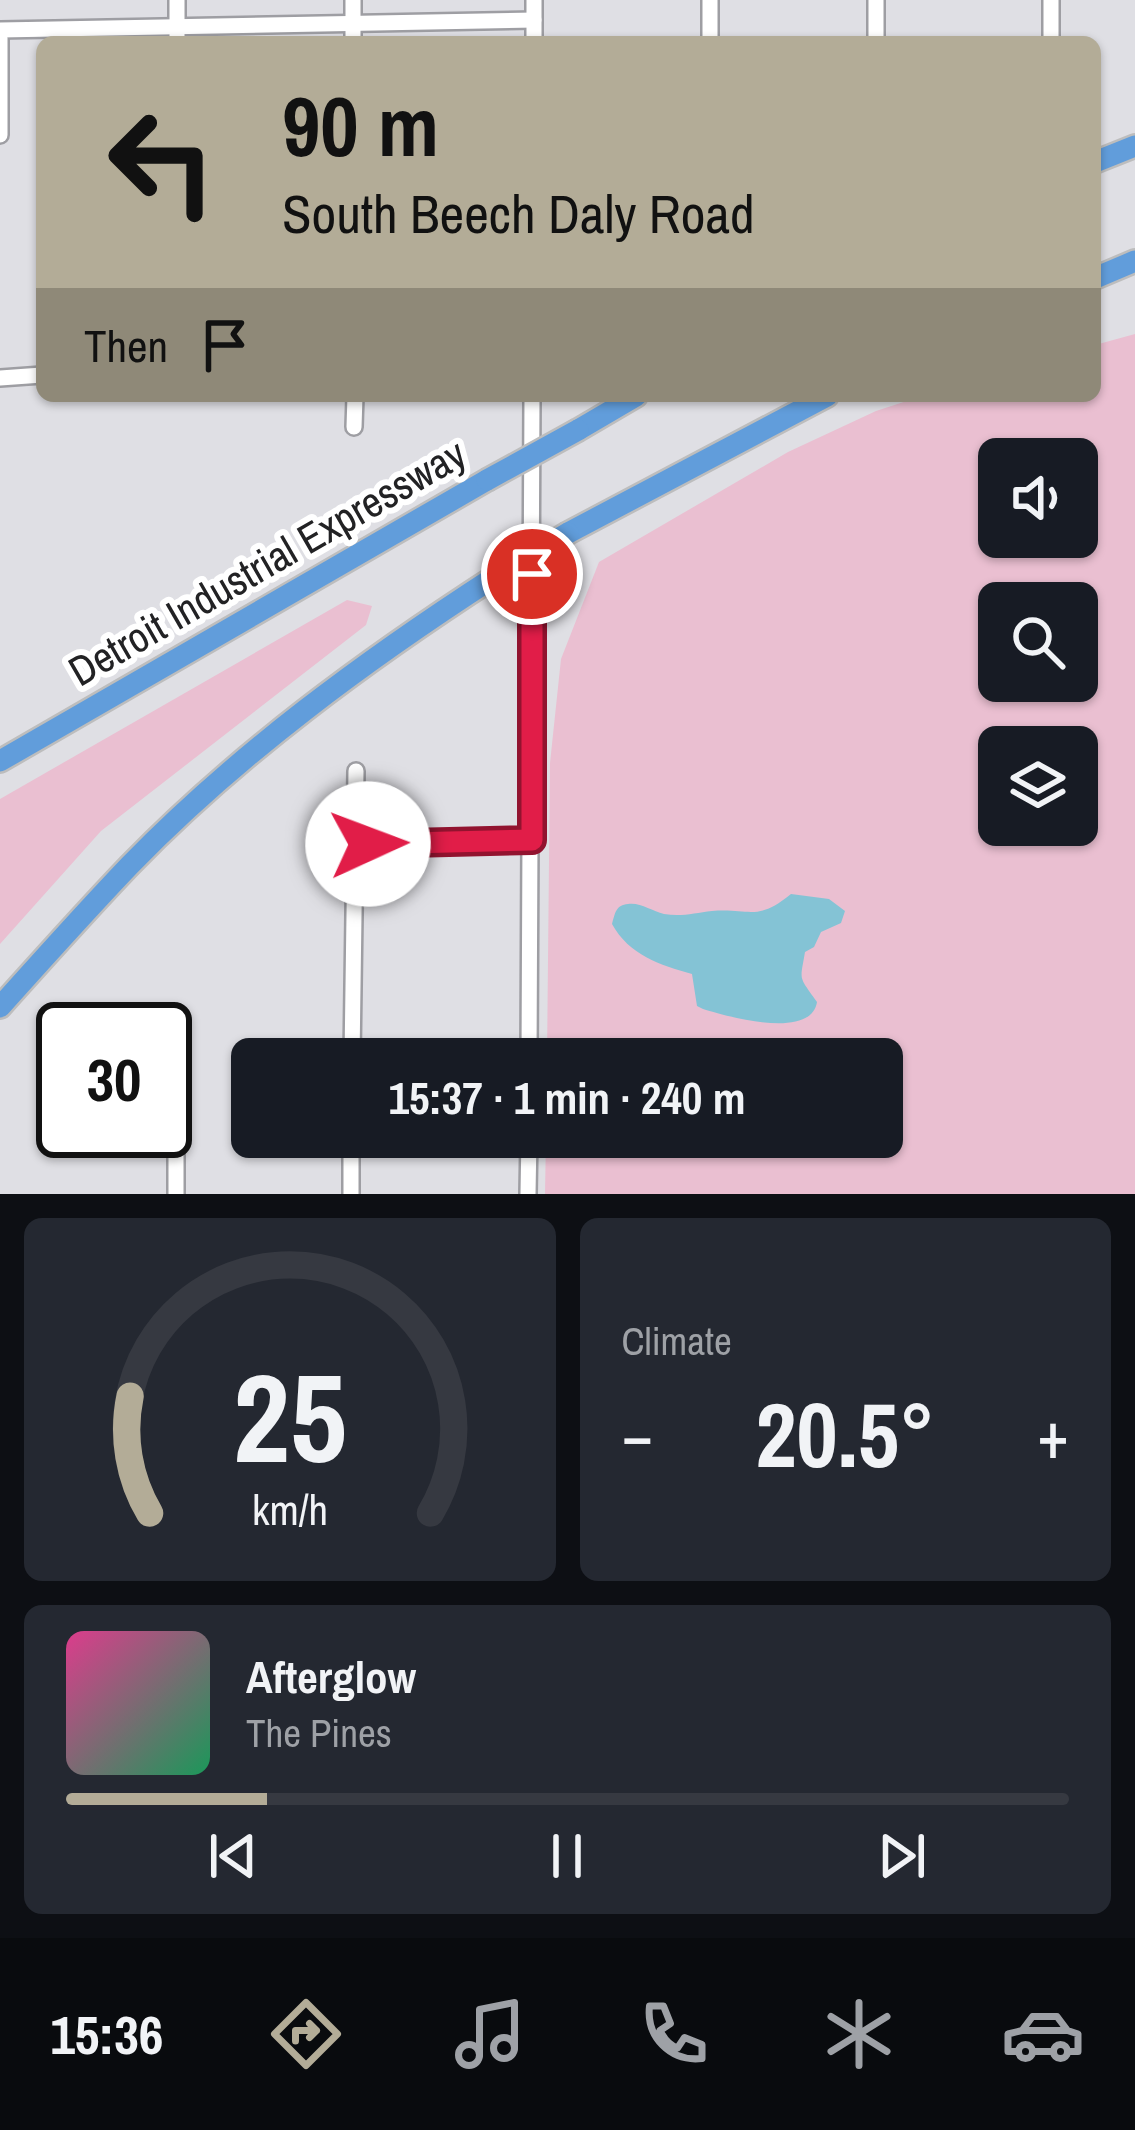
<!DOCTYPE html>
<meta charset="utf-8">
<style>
:root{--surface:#171b24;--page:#242831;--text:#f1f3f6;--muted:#9ea1a6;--line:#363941;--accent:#b3ac97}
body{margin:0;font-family:"Archivo Narrow",sans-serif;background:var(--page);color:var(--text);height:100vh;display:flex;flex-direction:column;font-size:45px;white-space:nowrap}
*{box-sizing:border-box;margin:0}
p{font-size:39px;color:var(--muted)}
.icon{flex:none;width:66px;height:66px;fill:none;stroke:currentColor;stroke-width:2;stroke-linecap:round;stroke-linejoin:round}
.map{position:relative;height:1194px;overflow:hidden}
.sheet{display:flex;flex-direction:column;gap:24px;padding:24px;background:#0d0f14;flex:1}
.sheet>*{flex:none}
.banner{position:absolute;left:36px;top:36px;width:1065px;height:366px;border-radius:18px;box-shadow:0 3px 9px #0004;background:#b3ac97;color:#111;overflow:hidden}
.fabs{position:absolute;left:978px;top:438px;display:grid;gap:24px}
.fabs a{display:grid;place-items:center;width:120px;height:120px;border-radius:18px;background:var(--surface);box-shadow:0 3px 9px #0004;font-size:60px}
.speed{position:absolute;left:36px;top:1002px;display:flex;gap:24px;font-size:60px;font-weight:700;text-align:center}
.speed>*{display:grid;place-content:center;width:156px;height:156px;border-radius:50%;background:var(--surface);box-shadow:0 3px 9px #0004;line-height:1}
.speed .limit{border:6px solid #111;border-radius:18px;background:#fff;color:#111}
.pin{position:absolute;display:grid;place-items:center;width:102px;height:102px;color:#fff;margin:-51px;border:6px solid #fff;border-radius:50%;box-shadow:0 3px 12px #0007}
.me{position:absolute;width:132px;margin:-66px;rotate:88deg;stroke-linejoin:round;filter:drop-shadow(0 0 9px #0008)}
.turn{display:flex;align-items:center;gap:42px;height:252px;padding:0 48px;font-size:54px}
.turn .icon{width:156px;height:156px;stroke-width:2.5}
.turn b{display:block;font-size:84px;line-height:102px}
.then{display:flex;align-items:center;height:114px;padding:0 48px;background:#0003;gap:24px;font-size:45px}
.big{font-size:90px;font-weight:800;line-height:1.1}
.sheet .tile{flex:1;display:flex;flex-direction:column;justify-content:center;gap:18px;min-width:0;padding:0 42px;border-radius:18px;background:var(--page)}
.sheet .dial{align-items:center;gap:0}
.dial svg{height:312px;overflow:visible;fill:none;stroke:var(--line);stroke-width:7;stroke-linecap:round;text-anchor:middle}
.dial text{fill:var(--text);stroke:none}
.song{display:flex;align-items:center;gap:36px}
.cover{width:144px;height:144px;border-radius:18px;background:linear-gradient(135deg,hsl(330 70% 55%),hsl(150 70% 35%))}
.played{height:12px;border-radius:6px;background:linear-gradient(90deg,var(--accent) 20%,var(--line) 20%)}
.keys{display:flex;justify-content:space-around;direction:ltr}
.heat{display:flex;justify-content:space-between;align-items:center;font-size:66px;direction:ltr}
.sheet .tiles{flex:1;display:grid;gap:24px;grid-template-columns:1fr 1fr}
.tile:last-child{grid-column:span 2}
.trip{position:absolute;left:231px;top:1038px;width:672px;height:120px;border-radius:18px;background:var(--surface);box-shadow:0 3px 9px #0004;font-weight:800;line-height:120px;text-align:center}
.menu{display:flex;height:192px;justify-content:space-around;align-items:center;background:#090b0e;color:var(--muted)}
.menu .icon{width:84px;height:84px}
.menu .on{color:var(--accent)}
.menu b{font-size:54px;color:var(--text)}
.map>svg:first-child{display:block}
.green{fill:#eabfd1;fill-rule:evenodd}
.water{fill:#84c3d5}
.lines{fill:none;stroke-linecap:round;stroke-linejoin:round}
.minor-casing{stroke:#9e9ea3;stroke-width:20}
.highway-casing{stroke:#bdbdbd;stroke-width:26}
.minor{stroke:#fff;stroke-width:15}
.highway{stroke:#619ddb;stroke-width:21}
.highway-bridge-casing{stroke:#bdbdbd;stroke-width:26;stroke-linecap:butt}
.highway-bridge{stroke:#619ddb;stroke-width:21}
.route-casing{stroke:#92132f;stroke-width:30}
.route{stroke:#e11d48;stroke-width:21}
.labels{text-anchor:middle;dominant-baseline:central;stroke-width:12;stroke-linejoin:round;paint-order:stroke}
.street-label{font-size:42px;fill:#222224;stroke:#fff}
</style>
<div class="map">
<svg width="1135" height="1194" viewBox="0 0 1135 1194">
<rect width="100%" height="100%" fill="#dfdfe4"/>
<g class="green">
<path d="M1135 334V1194H545L546 1137H882V1059H547L550 763 561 659 599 562 788 452 876 411 922 396H1095V345ZM999 459H1077V537H999ZM999 603H1077V681H999ZM999 747H1077V825H999Z"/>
<path d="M347 600 372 606 366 625 101 831 0 944V799Z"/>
</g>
<path class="water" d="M791 894 829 899 845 911 841 923 821 932 814 947 805 952C800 982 798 975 817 1002 811 1040 729 1017 703 1009L697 1006 692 974C660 965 629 955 612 924 615 913 616 905 628 904 640 902 652 911 664 914 681 917 695 913 712 911 750 908 757 922 791 894Z"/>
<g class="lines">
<g class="minor-casing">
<g id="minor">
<path d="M177 0V42"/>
<path d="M353 0V42"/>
<path d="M876 0V42"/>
<path d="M0 30 534 20"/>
<path d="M0 38V135"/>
<path d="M534 42V0"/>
<path d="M710 42V0"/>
<path d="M1051 42V0"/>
<path d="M0 378 42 375"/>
<path d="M354 427 355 396"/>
<path d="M356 849 378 843 532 840"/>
<path d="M352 1059 356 771"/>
<path d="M529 1059 532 396"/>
<path d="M176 1194V1086"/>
<path d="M351 1194V1137"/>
<path d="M528 1194 529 1137"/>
</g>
</g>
<g class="highway-casing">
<g id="highway">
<path d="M1095 162 1135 146"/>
<path d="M1095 278 1135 261"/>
<path d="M578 430 636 396"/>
<path d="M568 533 827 396"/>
<path d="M0 761 487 480"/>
<path d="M0 1007C43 959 86 911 130 865 238 754 366 660 496 576"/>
</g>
</g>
<use href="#minor" class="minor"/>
<use href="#highway" class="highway"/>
<g class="highway-bridge-casing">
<g id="highway-bridge">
<path d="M487 480 578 430"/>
<path d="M496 576 568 533"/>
</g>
</g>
<use href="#highway-bridge" class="highway-bridge"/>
</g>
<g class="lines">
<g class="route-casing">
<path id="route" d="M368 844 532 840V574"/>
</g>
<use href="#route" class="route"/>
</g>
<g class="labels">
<g class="street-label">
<text transform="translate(267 562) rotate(-30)">Detroit Industrial Expressway</text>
</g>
</g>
</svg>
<div class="fabs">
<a><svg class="icon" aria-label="sound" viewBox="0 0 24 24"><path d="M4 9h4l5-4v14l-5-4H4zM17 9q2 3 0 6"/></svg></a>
<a><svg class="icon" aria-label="search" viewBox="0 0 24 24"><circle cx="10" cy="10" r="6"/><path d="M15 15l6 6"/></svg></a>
<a><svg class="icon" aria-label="layers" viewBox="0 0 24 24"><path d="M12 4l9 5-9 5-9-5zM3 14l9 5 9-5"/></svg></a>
</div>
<div class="speed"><div class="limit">30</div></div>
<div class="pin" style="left:532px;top:574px;background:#d93025"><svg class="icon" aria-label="arrive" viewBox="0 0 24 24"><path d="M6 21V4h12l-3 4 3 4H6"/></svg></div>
<svg class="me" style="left:368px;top:844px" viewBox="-20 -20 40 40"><circle r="19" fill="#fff"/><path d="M0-13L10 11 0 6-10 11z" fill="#e11d48"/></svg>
<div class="trip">15:37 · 1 min · 240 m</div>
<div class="banner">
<div class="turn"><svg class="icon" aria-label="left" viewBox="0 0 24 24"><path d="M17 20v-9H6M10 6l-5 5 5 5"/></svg><div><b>90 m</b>South Beech Daly Road</div></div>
<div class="then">Then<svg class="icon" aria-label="arrive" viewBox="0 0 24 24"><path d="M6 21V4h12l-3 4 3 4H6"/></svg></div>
</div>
</div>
<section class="sheet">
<div class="tiles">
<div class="tile dial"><svg viewBox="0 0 100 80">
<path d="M14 69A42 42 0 1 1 86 69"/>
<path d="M14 69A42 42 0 0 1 9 39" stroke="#b3ac97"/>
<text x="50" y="56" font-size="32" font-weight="700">25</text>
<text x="50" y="72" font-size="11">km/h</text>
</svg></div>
<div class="tile"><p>Climate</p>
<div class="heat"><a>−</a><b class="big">20.5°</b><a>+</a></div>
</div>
<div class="tile">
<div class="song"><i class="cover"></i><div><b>Afterglow</b><p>The Pines</p></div></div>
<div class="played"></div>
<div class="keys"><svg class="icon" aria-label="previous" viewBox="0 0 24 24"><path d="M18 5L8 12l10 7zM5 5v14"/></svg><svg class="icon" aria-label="pause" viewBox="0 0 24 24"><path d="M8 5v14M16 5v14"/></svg><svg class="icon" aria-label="next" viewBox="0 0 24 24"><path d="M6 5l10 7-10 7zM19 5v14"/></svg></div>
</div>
</div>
</section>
<nav class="menu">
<b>15:36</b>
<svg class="icon on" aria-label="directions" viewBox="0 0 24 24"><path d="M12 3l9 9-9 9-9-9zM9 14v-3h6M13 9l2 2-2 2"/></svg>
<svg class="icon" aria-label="music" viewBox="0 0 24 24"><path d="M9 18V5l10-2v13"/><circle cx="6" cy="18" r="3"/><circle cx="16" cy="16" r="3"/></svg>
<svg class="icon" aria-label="phone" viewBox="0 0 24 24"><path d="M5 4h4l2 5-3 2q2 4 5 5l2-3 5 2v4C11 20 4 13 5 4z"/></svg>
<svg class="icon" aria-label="climate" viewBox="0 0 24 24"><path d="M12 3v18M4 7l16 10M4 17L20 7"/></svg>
<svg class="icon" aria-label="car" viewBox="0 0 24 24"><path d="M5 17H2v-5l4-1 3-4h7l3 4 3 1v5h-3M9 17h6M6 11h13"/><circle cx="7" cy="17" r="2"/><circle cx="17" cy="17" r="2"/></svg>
</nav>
